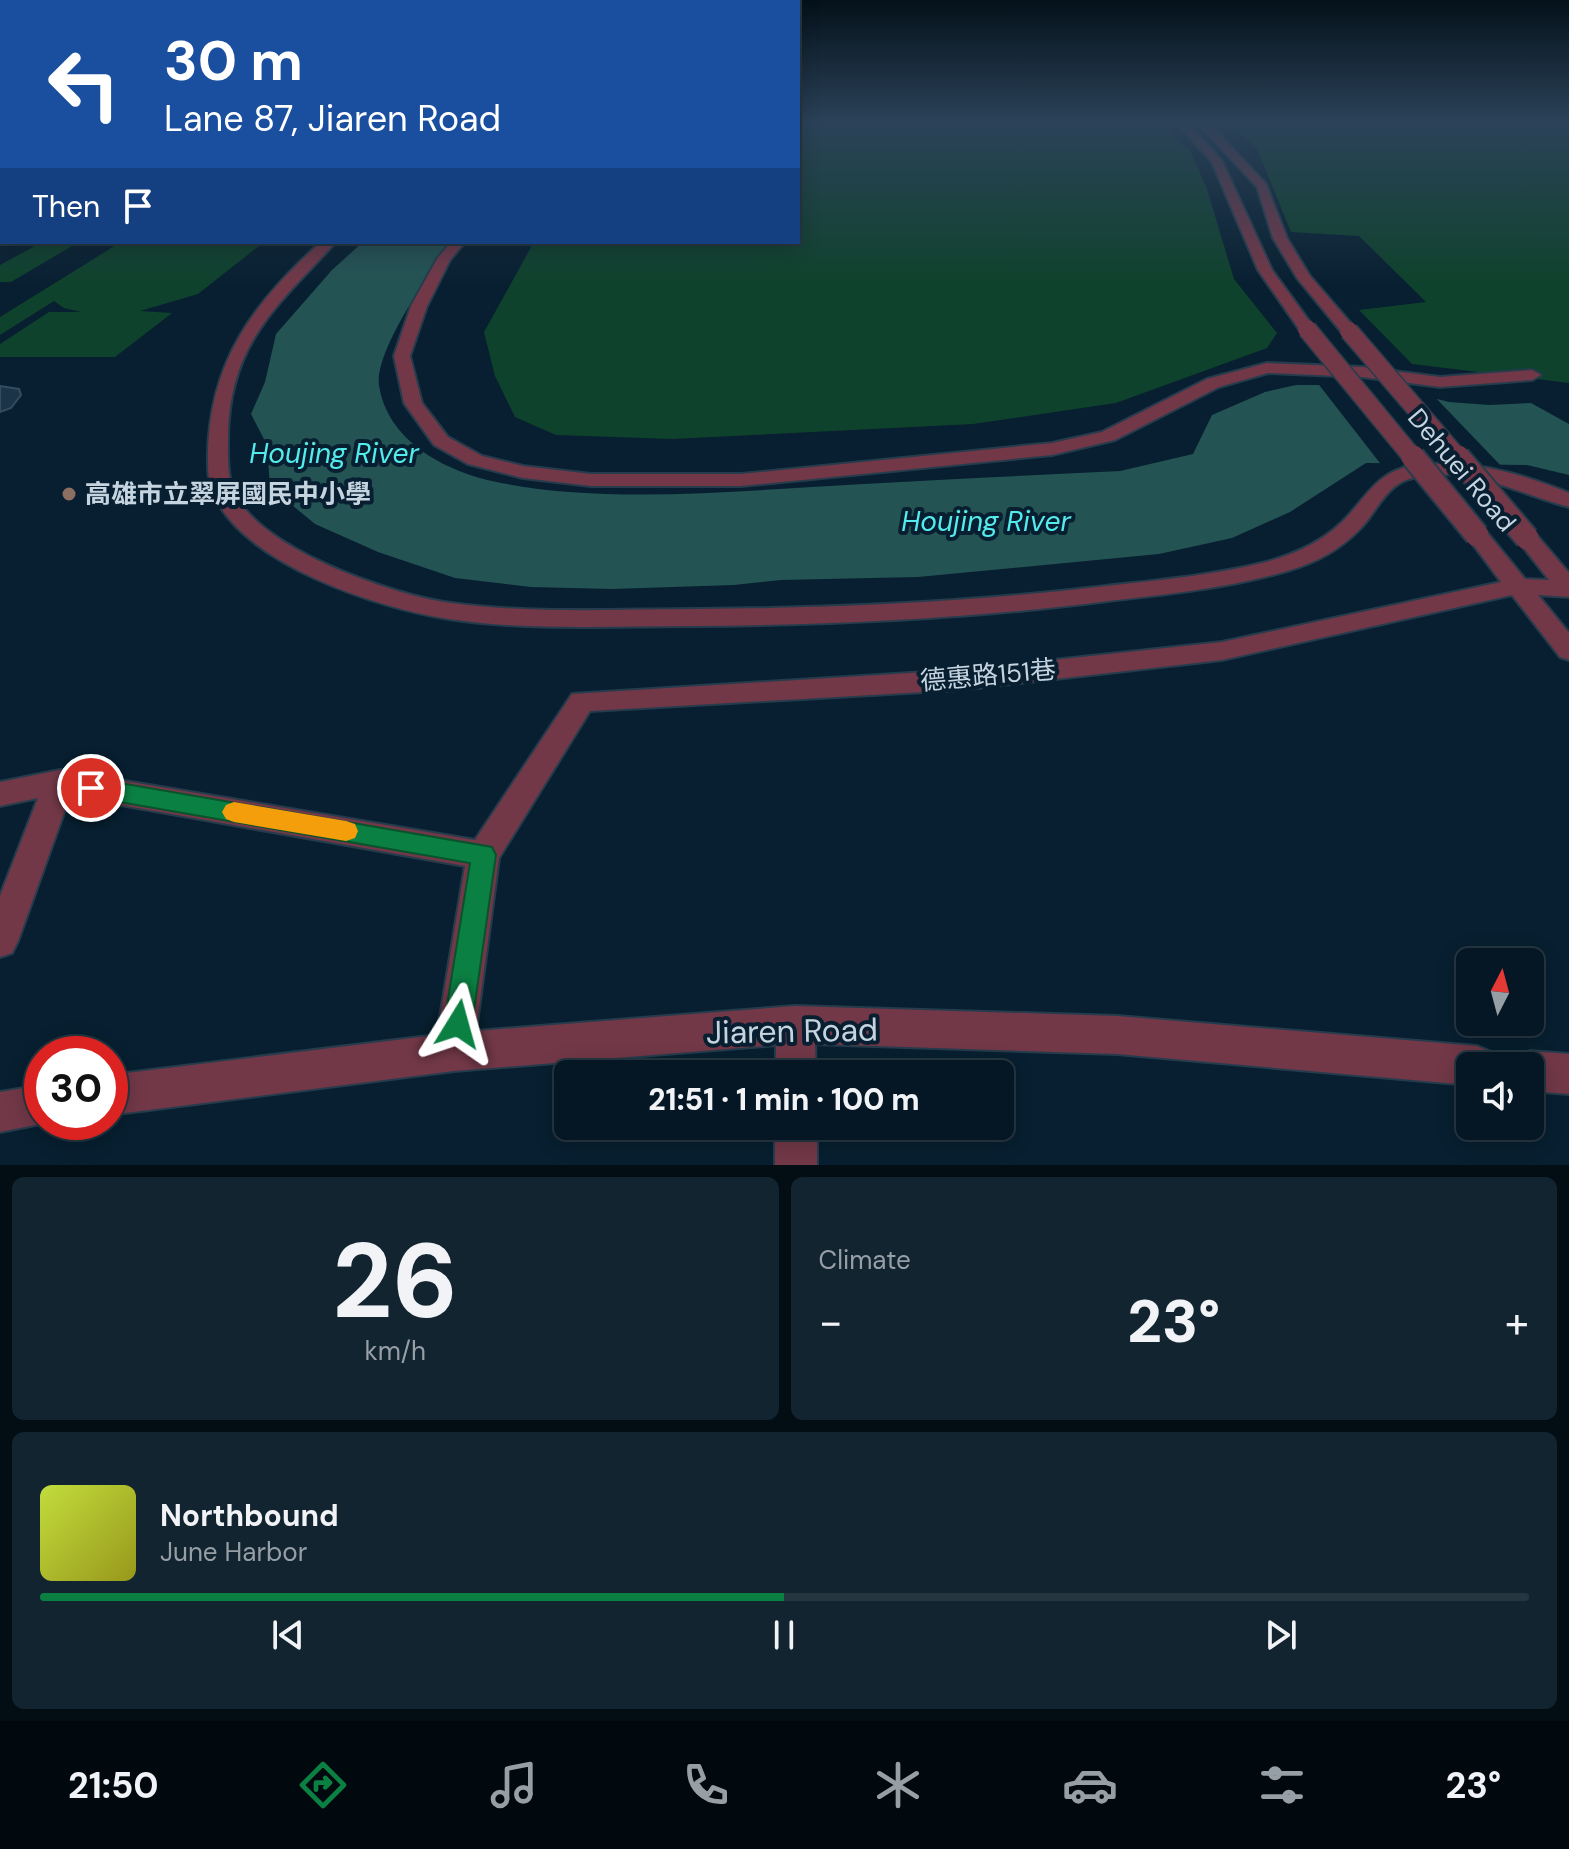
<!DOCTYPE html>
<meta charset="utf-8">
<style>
:root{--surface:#051724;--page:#132431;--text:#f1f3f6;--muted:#979fa6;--line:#263641;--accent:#0b8043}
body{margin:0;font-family:"DM Sans","Noto Sans TC",sans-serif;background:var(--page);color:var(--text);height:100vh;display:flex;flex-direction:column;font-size:30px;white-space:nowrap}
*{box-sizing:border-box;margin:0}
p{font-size:26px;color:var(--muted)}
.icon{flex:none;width:44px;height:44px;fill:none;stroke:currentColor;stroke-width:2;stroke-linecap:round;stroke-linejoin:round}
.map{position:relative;height:1165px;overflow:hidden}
.panel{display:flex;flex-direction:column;gap:12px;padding:12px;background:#030d14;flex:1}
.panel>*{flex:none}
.hud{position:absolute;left:0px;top:0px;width:800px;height:244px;box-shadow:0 4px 20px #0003,0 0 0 2px var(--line);background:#1a4fa0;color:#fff;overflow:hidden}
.needle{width:52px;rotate:6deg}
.fabs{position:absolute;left:1456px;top:948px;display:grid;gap:16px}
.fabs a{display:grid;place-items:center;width:88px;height:88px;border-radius:12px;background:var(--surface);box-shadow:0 4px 20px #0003,0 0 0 2px var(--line);font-size:40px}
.speed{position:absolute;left:24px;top:1036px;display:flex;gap:16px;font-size:40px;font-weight:700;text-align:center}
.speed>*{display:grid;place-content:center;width:104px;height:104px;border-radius:50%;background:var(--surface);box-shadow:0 4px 20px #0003,0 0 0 2px var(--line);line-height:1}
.speed .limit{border:12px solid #d22;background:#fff;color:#111}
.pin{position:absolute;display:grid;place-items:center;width:68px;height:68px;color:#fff;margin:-34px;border:4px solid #fff;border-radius:50%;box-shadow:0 2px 8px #0007}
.me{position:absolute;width:88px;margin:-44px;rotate:8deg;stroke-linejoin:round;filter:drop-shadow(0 0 6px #0008)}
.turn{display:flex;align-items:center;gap:28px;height:168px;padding:0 32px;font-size:36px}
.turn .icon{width:104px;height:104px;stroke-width:2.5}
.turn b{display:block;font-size:56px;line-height:68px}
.then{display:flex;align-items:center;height:76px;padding:0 32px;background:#0003;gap:16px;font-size:30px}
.big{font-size:60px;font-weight:800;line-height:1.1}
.panel .card{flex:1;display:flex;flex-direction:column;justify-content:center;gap:12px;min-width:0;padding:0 28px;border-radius:12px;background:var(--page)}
.panel .dial{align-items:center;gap:0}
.dial b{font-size:104px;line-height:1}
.song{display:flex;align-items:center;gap:24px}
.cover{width:96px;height:96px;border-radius:12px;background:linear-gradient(135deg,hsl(70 70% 55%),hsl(60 70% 35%))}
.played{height:8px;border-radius:4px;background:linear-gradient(90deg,var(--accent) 50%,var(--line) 50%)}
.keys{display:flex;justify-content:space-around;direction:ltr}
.heat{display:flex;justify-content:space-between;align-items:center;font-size:44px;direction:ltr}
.panel .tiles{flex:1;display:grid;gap:12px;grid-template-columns:1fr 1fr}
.card:last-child{grid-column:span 2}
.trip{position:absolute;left:554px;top:1060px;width:460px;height:80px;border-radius:12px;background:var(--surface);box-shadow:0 4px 20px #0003,0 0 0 2px var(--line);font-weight:800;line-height:80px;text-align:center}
.tab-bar{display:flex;height:128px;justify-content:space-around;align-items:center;background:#02090e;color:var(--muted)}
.tab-bar .icon{width:56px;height:56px}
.tab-bar .on{color:var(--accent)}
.tab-bar b{font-size:36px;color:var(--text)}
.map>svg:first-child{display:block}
.green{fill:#0f422c}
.water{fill:#245353}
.pier{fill:#071f30}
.building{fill:#1c3447;stroke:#334c5f;stroke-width:2}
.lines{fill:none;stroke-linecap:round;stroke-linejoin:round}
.minor-casing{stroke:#263c4c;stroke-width:4}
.minor{fill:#723848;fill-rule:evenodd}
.minor-bridge-far1-casing{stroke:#263c4c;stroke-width:21;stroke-linecap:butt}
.minor-bridge-casing{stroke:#263c4c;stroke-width:27;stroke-linecap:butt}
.minor-bridge-far1{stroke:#723848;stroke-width:18}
.minor-bridge{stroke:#723848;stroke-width:23}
.route{fill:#0b8043;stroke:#07532c;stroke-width:2}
.slow{fill:#f59e0b}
.education-dot{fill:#8d6e63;stroke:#071f30;stroke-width:3}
.labels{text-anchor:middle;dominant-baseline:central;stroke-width:8;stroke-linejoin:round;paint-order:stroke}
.street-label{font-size:26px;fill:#c6d4e0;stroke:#071f30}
.poi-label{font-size:26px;font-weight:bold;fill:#c6d4e0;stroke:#071f30;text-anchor:start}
.water-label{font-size:28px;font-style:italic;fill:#54ebed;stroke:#071f30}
.near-street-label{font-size:32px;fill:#c6d4e0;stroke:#071f30}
</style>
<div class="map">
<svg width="1569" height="1165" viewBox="0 0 1569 1165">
<rect width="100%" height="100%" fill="#071f30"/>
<g class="green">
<path d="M798 122H1161L1190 151 1207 189 1234 279 1277 333 1267 348 1116 403 973 424 672 439 556 435 515 417 495 376 484 332 534 242H798Z"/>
<path d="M1228 122H1569V383L1412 364 1359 310 1426 302 1359 236 1291 232 1257 149Z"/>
<path d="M121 242H264L198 294 140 311 172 313 115 357H0V344L49 312H81L64 308 54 301 0 335V317Z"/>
<path d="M35 246H72L11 282H0V265Z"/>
</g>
<path class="water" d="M363 242H453C432 269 374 351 379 385 387 440 443 470 492 481 592 503 710 493 812 487 915 481 1017 476 1120 471L1193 454 1212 415 1265 392 1296 385H1352L1405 391 1449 402 1489 405 1531 403 1569 424V475L1527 465 1366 463 1290 512 1232 538 1159 554 918 577 781 580 734 585 612 589 531 587 455 578 378 552 315 524 270 487 267 445 251 414 265 382 276 334 332 270Z"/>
<path class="pier" d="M1316 381H1352L1432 394 1504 469 1383 467Z"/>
<path class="building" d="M0 386 19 389 21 395 11 408 0 412Z"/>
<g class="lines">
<g class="minor-casing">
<g id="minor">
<path d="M1176 122H1187L1222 161 1272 270 1315 329 1313 332H1301L1258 270 1212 162Z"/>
<path d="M1197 122H1208L1266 184 1287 238 1310 276 1355 328V334H1343L1297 278 1273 238 1257 187Z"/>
<path d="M2 193V201L0 202V194Z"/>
<path d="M2 230V238L0 239V231Z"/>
<path d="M321 242H336C278 305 229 343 228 437 228 453 227 471 232 487 253 548 393 595 451 603 532 614 617 609 698 609 835 608 971 602 1106 586 1160 580 1214 575 1266 562 1295 554 1320 543 1341 523 1365 500 1376 472 1411 466 1465 457 1520 473 1569 493V507C1518 494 1465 462 1409 479 1387 485 1376 512 1361 528 1341 549 1316 563 1287 571 1229 588 1168 594 1108 601 970 619 831 625 692 626 612 626 528 631 449 619 378 608 241 564 212 491 208 480 208 468 208 456 209 362 253 303 321 242Z"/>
<path d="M451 242H465L450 260 427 306 410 356 422 403 448 437 482 456 523 466 591 474H741L1052 443 1102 432 1207 379 1267 363 1362 367 1440 377 1532 370 1541 375 1532 380 1440 387 1362 377 1268 373 1219 387 1115 440 1052 455 741 486H591L523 478 468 464 434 445 404 403 394 356 411 306 437 259Z"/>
<path d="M1477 528 1485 530 1525 579 1549 580 1516 538 1519 533H1535L1569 573V597L1538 595 1569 633V660L1560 657 1512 595 1222 660 959 690 590 711 499 858 476 1031 795 1006 1117 1016 1477 1046 1491 1052 1497 1066H1470V1085L1117 1054 815 1044 816 1074H776V1045L454 1071 110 1115V1075L437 1035 465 866 70 796 18 941 12 953 0 957V896L38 798 0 806V782L60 770 475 840 572 694 959 670 1222 642 1501 582 1466 535Z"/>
<path d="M1530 1051 1569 1054V1094L1530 1091V1066H1512L1516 1057Z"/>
<path d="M42 1085V1122H50L0 1132V1092Z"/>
<rect x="775" y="1126" width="42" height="39"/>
</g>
</g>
<use href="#minor" class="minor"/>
<g class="minor-bridge-far1-casing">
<g id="minor-bridge-far1">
<path d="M1307 329 1414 459"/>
<path d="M1349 331 1459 459"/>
</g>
</g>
<g class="minor-bridge-casing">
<g id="minor-bridge">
<path d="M1413 457 1477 535"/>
<path d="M1458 457 1527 538"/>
</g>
</g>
<use href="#minor-bridge-far1" class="minor-bridge-far1"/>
<use href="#minor-bridge" class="minor-bridge"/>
</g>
<linearGradient id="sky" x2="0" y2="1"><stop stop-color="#04111a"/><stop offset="0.43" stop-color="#2b4259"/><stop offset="1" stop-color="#2b4259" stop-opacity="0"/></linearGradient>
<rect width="1569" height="285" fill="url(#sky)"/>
<path class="route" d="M91 778 492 847 496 855 472 1024 468 1034 458 1038 448 1034 444 1024 470 863 91 797 82 794 79 788 82 781Z"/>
<path class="slow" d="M234 802 346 821 355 824 358 831 355 838 346 841 234 822 226 819 222 812 226 805Z"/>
<circle class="education-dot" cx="69" cy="494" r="8"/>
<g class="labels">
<g class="street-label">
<text transform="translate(1462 470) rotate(50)">Dehuei Road</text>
<text transform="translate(988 675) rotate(-5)">德惠路151巷</text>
</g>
<g class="poi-label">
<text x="85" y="494">高雄市立翠屏國民中小學</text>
</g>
<g class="water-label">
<text x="334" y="453">Houjing River</text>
<text x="986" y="521">Houjing River</text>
</g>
<g class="near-street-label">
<text transform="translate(792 1031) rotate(-1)">Jiaren Road</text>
</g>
</g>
</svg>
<div class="fabs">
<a><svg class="needle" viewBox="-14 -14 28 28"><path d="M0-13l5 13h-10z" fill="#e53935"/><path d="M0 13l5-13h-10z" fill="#979fa6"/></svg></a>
<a><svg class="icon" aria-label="sound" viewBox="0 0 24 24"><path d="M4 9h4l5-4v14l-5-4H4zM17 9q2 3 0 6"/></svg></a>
</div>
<div class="speed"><div class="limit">30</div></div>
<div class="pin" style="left:91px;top:788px;background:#d93025"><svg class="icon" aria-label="arrive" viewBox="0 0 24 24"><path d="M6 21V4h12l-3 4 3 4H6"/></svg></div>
<svg class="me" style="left:458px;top:1024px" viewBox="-20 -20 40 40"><path d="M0-17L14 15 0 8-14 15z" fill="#0b8043" stroke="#fff" stroke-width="4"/></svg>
<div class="trip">21:51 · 1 min · 100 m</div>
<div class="hud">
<div class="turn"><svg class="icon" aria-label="left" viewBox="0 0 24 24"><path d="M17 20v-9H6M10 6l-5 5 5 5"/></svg><div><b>30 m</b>Lane 87, Jiaren Road</div></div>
<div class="then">Then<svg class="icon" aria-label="arrive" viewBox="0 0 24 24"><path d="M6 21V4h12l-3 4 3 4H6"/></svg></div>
</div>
</div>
<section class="panel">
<div class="tiles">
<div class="card dial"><b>26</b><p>km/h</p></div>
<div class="card"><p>Climate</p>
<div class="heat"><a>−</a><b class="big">23°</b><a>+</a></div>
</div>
<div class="card">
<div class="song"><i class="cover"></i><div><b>Northbound</b><p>June Harbor</p></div></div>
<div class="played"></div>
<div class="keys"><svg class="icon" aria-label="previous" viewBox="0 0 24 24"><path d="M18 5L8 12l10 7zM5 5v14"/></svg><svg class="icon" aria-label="pause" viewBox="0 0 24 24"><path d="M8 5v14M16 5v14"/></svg><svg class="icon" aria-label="next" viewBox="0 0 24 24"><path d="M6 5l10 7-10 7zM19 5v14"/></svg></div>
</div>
</div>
</section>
<nav class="tab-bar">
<b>21:50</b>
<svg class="icon on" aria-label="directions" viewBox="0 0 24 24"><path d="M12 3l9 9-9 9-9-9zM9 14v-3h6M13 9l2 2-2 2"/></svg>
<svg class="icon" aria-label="music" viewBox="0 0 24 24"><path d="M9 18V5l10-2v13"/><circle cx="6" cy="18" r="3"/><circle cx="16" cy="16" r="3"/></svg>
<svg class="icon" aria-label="phone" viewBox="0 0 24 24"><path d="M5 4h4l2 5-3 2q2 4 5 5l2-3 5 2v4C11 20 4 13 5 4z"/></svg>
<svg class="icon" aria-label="climate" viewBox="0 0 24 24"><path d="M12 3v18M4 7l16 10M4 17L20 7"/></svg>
<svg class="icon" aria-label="car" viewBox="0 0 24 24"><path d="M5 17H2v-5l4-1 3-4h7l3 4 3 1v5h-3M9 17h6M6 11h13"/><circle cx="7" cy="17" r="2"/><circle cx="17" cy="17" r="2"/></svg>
<svg class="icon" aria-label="filters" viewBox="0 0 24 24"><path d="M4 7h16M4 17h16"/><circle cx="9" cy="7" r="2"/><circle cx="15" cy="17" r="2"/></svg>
<b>23°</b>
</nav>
